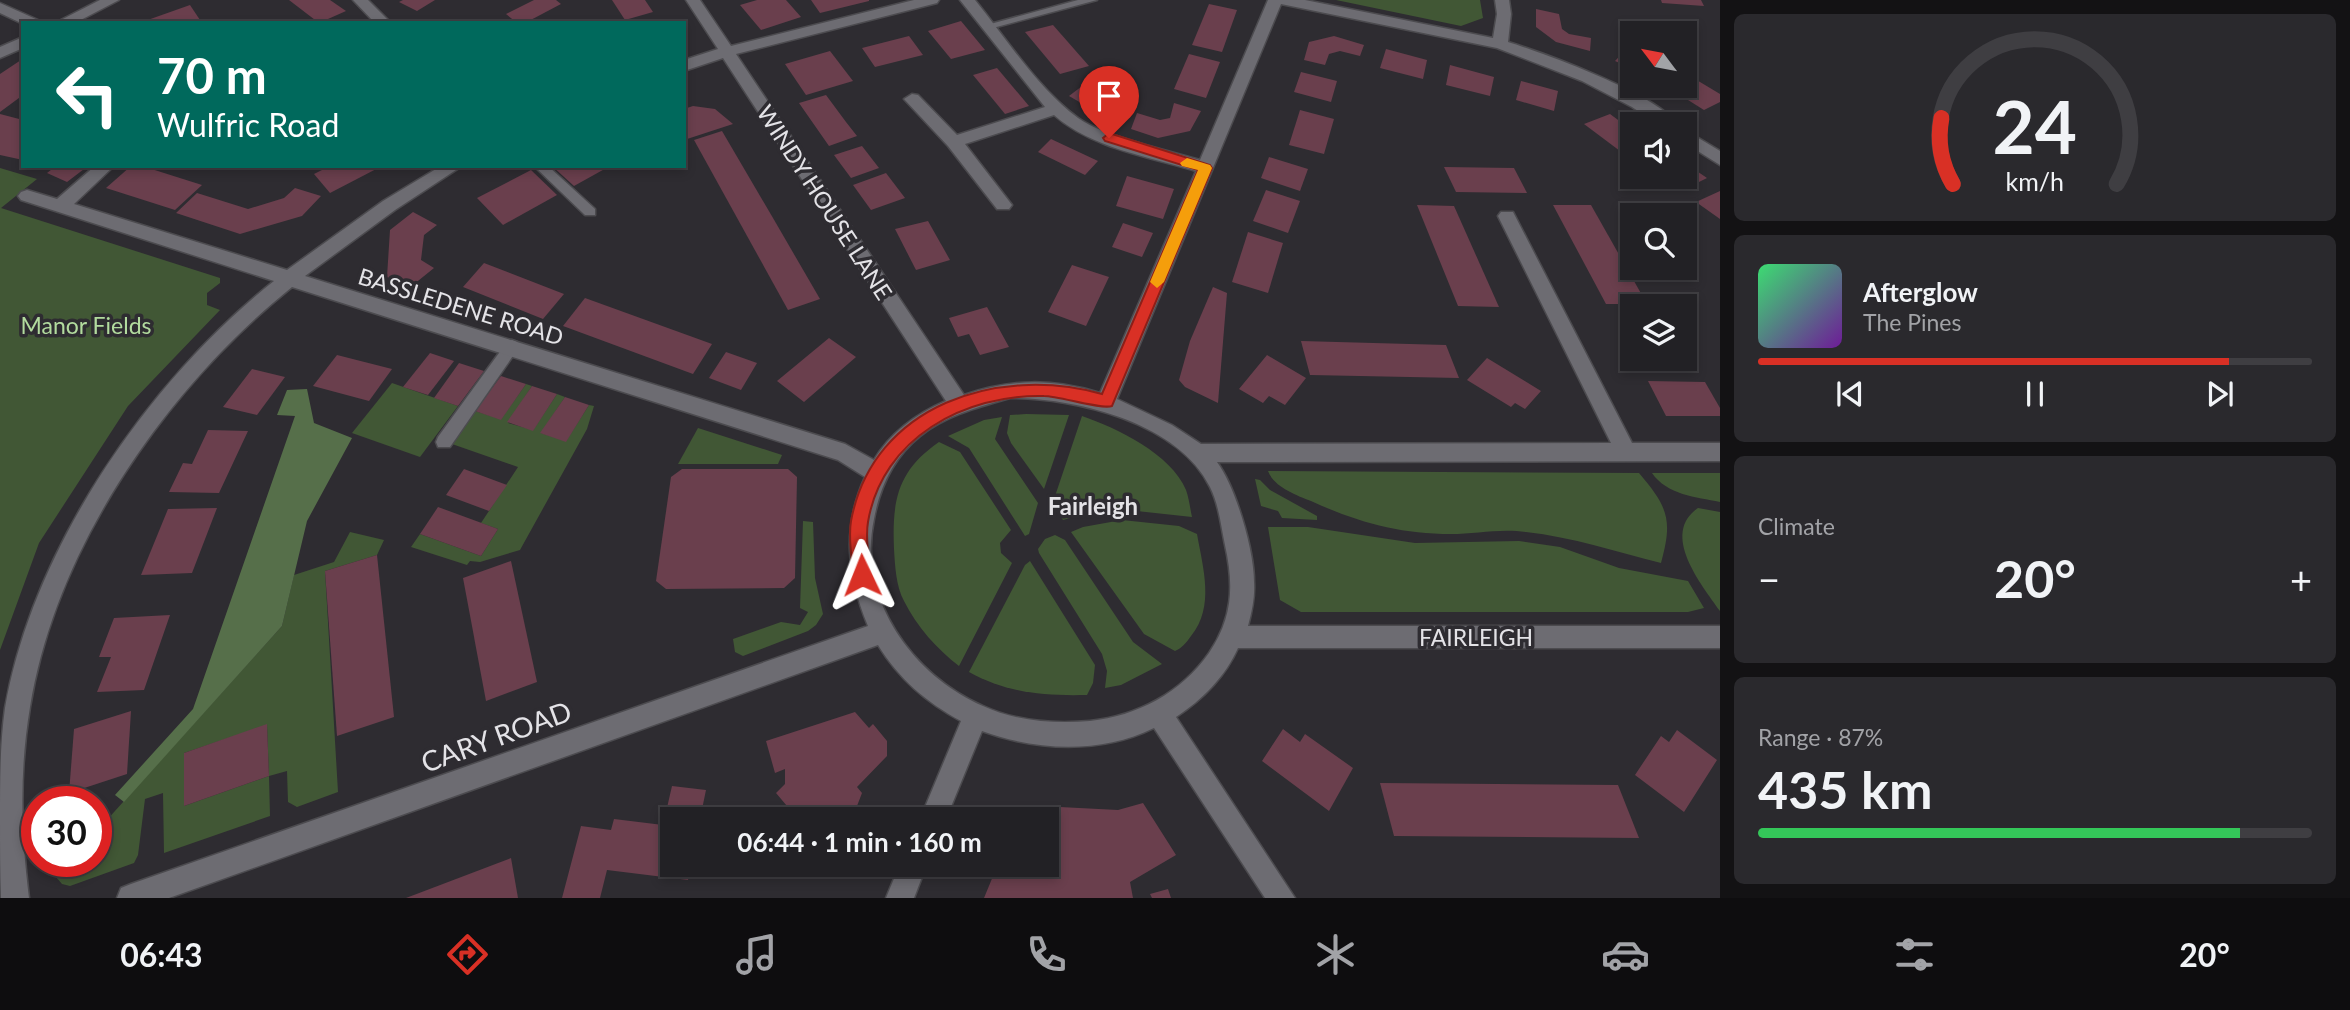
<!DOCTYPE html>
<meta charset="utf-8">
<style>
:root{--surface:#222125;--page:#2a292d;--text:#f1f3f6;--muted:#a2a3a7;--line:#3f3e42;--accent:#d93025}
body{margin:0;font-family:Lato,sans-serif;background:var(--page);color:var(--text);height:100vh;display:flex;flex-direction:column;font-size:26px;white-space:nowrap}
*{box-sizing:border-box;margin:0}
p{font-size:23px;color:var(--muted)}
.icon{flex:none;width:38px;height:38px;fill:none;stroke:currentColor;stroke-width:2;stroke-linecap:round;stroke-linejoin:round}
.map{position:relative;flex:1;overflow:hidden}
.side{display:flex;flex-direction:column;gap:14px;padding:14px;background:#131214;width:630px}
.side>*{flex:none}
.top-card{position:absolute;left:21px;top:21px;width:665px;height:147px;border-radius:0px;box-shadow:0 4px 10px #0003,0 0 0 2px var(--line);background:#00695c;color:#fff;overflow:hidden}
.needle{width:46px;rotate:302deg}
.fabs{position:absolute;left:1620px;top:21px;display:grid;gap:14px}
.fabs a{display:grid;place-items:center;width:77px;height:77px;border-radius:0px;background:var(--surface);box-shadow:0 4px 10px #0003,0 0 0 2px var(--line);font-size:35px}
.speed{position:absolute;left:21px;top:786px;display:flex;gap:14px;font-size:35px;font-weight:700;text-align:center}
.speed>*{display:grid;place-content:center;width:91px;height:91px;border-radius:50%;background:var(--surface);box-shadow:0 4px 10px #0003,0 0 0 2px var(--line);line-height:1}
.speed .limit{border:10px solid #d22;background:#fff;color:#111}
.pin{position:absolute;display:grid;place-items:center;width:60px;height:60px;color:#fff;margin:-72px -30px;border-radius:50% 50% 50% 0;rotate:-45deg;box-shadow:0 0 7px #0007}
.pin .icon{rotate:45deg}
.me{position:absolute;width:77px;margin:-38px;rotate:358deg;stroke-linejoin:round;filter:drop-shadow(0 0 5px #0008)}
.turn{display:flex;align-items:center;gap:24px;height:147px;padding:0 21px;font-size:32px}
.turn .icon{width:91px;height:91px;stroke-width:2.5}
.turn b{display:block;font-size:49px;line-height:60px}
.big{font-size:52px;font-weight:700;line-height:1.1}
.side .card{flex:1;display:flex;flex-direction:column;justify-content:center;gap:10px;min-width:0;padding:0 24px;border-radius:10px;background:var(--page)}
.side .dial{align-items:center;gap:0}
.dial svg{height:182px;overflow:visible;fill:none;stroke:var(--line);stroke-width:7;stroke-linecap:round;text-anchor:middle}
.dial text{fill:var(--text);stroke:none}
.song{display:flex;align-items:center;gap:21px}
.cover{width:84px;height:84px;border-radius:10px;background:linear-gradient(135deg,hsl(140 70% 55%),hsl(280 70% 35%))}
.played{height:7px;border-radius:4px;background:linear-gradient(90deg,var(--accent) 85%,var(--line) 85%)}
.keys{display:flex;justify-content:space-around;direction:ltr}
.heat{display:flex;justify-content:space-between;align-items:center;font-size:38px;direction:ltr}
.charge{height:10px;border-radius:5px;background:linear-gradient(90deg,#34c759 87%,var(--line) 0)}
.trip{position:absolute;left:660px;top:807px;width:399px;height:70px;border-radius:0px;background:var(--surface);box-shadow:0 4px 10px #0003,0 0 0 2px var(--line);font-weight:700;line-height:70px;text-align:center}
.tabs{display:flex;height:112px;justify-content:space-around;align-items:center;background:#0e0d0f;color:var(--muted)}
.tabs .icon{width:49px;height:49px}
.tabs .on{color:var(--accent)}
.tabs b{font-size:32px;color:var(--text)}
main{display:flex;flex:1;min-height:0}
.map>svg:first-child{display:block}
.green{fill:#415735;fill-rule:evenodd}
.forest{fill:#566f4a}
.building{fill:#6a3f4d}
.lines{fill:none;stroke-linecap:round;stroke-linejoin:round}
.service-casing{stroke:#4c4b4f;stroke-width:3}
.minor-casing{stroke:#4c4b4f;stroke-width:3}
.service{fill:#6d6c72;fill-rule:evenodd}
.minor{fill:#6d6c72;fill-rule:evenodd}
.route{fill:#d93025;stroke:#8d1f18;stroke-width:2}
.slow{fill:#f59e0b}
.labels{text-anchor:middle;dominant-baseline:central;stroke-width:7;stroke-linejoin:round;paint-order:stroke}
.street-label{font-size:23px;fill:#e4e3e7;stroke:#2e2c31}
.park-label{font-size:23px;fill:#b2db9e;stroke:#2e2c31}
.neighbourhood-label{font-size:24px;font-weight:bold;fill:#e4e3e7;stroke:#2e2c31}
.near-street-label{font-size:28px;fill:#e4e3e7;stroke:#2e2c31}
</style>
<main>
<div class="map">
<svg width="1720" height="898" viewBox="0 0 1720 898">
<rect width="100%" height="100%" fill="#2e2c31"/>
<g class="green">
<path d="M1336 0H1480L1483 18 1461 26Z"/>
<path d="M0 168 37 179 1 208 220 278V283L207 293V305L220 310 128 406 39 543 0 650Z"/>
<path d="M392 383 458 406 420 457 352 433Z"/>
<path d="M526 384 532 386 508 423 533 430 557 394 565 397 541 433 566 441 589 405 594 406 587 429 520 550 480 562 470 561 467 565 411 547 420 534 481 556 498 529 481 523 518 467 452 444 475 411 501 419Z"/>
<path d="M1026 414 1069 415 1044 489 1011 443 1007 433 1010 415Z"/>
<path d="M1082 416C1117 428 1171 454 1186 490 1189 498 1190 508 1192 517L1109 508 1063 520 1052 505Z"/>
<path d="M1002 417 995 439 1038 503 1029 534 1025 536 969 448 948 436 984 420Z"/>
<path d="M698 428 782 455 778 464H678Z"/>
<path d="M939 442 960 452 1011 530 1000 543 1001 553 1012 563 959 666C937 649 917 627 904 601 896 586 895 566 894 549 892 501 897 471 939 442Z"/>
<path d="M1268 471 1639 473C1668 507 1673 520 1661 563 1617 552 1572 537 1526 532 1501 528 1475 534 1451 534 1399 534 1357 522 1311 501 1296 495 1274 487 1268 471Z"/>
<path d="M1652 473H1720V502C1696 497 1667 495 1652 473Z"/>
<path d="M1255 479 1260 480 1270 490 1317 516V520L1282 518 1278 511 1261 506Z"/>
<path d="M1698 508 1720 512V611C1701 584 1660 534 1698 508Z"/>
<path d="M1122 520 1179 526 1197 534C1203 568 1215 607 1191 636 1186 643 1182 648 1175 651L1144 634 1071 532 1083 527Z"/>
<path d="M803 521 813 522 815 578 823 614 816 625 808 631 743 656 735 652 733 639 781 622 800 625 808 612 800 608Z"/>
<path d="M1268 527H1308L1415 543 1519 541 1560 547 1619 568 1688 581 1704 608 1688 612H1301L1280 600Z"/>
<path d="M350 532 384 540 377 555 325 571 338 792 297 807 288 802 287 771 269 776 270 816 164 853 163 793 145 799 138 855 134 863 70 886 62 884 56 877 70 861H96V832L282 626 294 575 334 562ZM267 725 269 776 184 806V753Z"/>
<path d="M1055 535 1065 540 1133 642 1162 664 1121 685 1105 688 1107 671 1102 654 1039 553 1038 549 1045 539Z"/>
<path d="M1030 561 1095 665 1093 683 1087 695C1044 696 1007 693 969 672L1025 565Z"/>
</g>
<path class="forest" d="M307 389 314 423 352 438 307 521 282 626 124 802 115 795 193 709 295 416 277 415 287 390Z"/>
<g class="building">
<path d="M289 0H330L346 11 319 23Z"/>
<path d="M403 0H435L417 11 399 2Z"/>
<path d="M534 0H556L561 4 525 23H517L506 14Z"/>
<path d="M612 0H645L653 12 625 20Z"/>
<path d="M757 0H786L801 17 761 30 740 5Z"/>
<path d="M811 0H869V1L820 13Z"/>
<path d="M1661 0H1701L1704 6 1662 3Z"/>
<path d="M1209 4 1237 10 1222 52 1192 45Z"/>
<path d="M190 5 200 20 142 23V22Z"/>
<path d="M1536 9 1559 14 1562 29 1569 34 1591 38 1590 51 1556 42 1536 27Z"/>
<path d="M961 21 985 50 951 59 928 31Z"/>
<path d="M1053 25 1089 66 1060 74 1025 32Z"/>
<path d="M909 36 923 55 875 67 862 48Z"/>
<path d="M1334 36 1364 45 1360 56 1340 51 1329 54 1325 65 1304 60 1309 42Z"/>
<path d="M1629 46 1633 48V69L1615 61Z"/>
<path d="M1386 49 1427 60 1423 79 1380 68Z"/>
<path d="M830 51 853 81 806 95 785 64Z"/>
<path d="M1189 54 1220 62 1206 98 1174 89Z"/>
<path d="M21 60 23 95 0 112V74Z"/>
<path d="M1450 65 1494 77 1490 96 1446 85Z"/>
<path d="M997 68 1029 106 1005 114 973 75Z"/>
<path d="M1301 72 1337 81 1331 102 1294 92Z"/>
<path d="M1695 79 1720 94V102L1704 110 1672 90Z"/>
<path d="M1090 80 1123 98 1102 115 1069 96Z"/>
<path d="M1521 81 1558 91 1554 111 1516 100Z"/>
<path d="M826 95 846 122 857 136 829 146 799 103Z"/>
<path d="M1174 103 1201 111 1190 131 1158 138 1131 129 1137 113 1160 120 1170 118Z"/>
<path d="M693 106 715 109 733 124 684 140V109Z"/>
<path d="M1300 110 1334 119 1324 154 1289 145Z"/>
<path d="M0 114 23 120V160L0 155Z"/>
<path d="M1610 114 1633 131V146L1620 151 1584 124Z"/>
<path d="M722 131 773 218 820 299 788 310 694 140Z"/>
<path d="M1051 139 1098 161 1085 175 1038 152Z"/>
<path d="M862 146 879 168 851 178 834 155Z"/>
<path d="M1269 157 1308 169 1300 191 1261 178Z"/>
<path d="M1685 163 1707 178 1683 190 1665 177H1685Z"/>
<path d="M56 166H88L67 182 47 173Z"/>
<path d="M131 166H142L202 185 175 210 106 188Z"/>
<path d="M330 166H382L330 193 314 174Z"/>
<path d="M552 166H610L574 186Z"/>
<path d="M1444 167 1514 168 1527 193 1456 192Z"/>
<path d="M531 170 557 195 503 225 477 198Z"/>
<path d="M886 173 905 198 871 210 853 185Z"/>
<path d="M1127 176 1174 189 1163 219 1116 206Z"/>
<path d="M295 188 321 196 302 216 240 234 176 213 197 193 248 209 284 198Z"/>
<path d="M1266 190 1300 201 1288 233 1253 221Z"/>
<path d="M1720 191V219L1696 202Z"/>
<path d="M1417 205 1454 206 1499 307 1458 306Z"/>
<path d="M1553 205H1591L1647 304H1606Z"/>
<path d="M413 212 437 225 424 235 421 260 434 268 408 289 387 277 390 230Z"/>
<path d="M928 221 950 260 916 270 895 229Z"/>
<path d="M1123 223 1153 233 1142 257 1112 247Z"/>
<path d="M1248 232 1283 243 1268 293 1232 282Z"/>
<path d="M484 263 564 294 543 319 463 287Z"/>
<path d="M1072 265 1109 277 1086 326 1048 312Z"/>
<path d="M1213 287 1227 293 1218 403 1185 387 1179 380 1190 341Z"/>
<path d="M585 298 712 344 693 374 563 326Z"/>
<path d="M987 307 1009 347 980 355 969 334 958 337 949 318Z"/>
<path d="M829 338 856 357 804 402 777 381Z"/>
<path d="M1301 341 1446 345 1459 378 1310 375Z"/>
<path d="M726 352 757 363 741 390 709 378Z"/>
<path d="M430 353 454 361 428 395 403 387Z"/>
<path d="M337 355 392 369 369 401 313 386Z"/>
<path d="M1267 355 1306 378 1285 405 1269 396 1263 403 1239 389Z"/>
<path d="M1487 358 1541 391 1525 409 1515 403 1511 407 1467 380Z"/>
<path d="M459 363 484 371 458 406 434 398Z"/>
<path d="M252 369 285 377 257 415 223 407Z"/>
<path d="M501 376 526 384 501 420 475 411Z"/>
<path d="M1648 381 1705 382 1720 408V416H1666Z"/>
<path d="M532 386 557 394 533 431 507 422Z"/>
<path d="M565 397 589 405 566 442 540 433Z"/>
<path d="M208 430 248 431 219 493 169 492 183 463 192 464Z"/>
<path d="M464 469 507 485 489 511 446 495Z"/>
<path d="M682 469H788L797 477 795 578 784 588 666 589 656 581 671 477Z"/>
<path d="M438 507 498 529 481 556 420 534Z"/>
<path d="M217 508 192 573 141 575 168 509Z"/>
<path d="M377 555 394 717 337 736 325 571Z"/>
<path d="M511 561 537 682 486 701 463 578Z"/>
<path d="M170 615 144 690 97 692 111 657H99L114 618Z"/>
<path d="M131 711 127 774 69 793 74 729Z"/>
<path d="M855 712 869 728 873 724 887 741V756L857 787 862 793 852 819H824L815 808 804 819H798L776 793 785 784V769L775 773 766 741Z"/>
<path d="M267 724 269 776 184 806V753Z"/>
<path d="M1283 729 1300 742 1305 734 1353 768 1329 811 1262 761Z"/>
<path d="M1677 730 1717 760 1684 812 1635 775 1661 736 1669 742Z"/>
<path d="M1380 783 1618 785 1639 838 1394 836Z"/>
<path d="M672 786 706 790 700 819H672V864H691L688 880 607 870 600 898H562L581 826 611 830 614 819 663 825Z"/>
<path d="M1143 803 1176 855 1130 882 1133 898H984L998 864H1046V819H1016L1021 805 1118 810Z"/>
<path d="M511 858 518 898H406Z"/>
<path d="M1168 889 1171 898H1152L1150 894Z"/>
</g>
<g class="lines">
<g class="service-casing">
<g id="service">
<path d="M1078 0H1097L989 29 983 26Z"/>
<path d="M534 166H548L595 209V215H585Z"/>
<path d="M512 340 517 342 519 346 517 350 450 447H438L436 442 438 437 507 342Z"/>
</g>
</g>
<g class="minor-casing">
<g id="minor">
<path d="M100 0H119L75 23H55Z"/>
<path d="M353 0H368L391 23H375Z"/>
<path d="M686 0H700L731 46 914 0H939L937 3 736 54 964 395C1011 379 1052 378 1100 393L1196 171C1150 157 1091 148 1054 115L965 144 1012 205 1009 209H997L948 146 904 99 912 94 918 95 957 135 1045 107 960 0H975C1006 38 1038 89 1078 118 1102 136 1169 151 1200 160L1268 0H1305L1493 38 1497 14 1495 0H1509L1511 14 1508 42C1544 53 1659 95 1677 124H1658L1632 107 1582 81 1497 48 1281 4 1117 399 1172 425 1201 444 1611 443 1498 216 1501 212H1513L1632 443H1720V461L1217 462C1236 488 1254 550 1254 582 1255 597 1252 611 1248 626H1720V648H1238C1225 677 1202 700 1176 717L1295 898H1265L1154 728C1101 754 1037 751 982 731L946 819H920L961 721C926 702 899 679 878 645L169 898H117L121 888 131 884 868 626C847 575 842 528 865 477L838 460 292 287C167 388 56 546 30 707 19 772 21 833 29 898H1C0 872 0 845 0 819 0 781 0 744 5 708 33 548 148 381 274 281L21 200 18 196 21 192 27 190 57 199 95 166H114L74 204 287 270 383 201 441 166H462L395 210 305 276 845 444 874 460C891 432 916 414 946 401L723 58 684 71V60L718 49ZM1010 398C1075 398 1178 422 1210 487 1219 505 1221 526 1225 545 1234 585 1233 618 1209 653 1181 693 1137 716 1090 721 1055 724 1015 721 983 706 912 675 857 598 874 519 880 486 894 457 920 436 946 415 979 407 1010 398Z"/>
<path d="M0 3 38 20 40 23 23 24 0 13Z"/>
<path d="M23 37V48L0 58V47Z"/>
<path d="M1685 130 1720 151V165L1685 143Z"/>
<path d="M900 864H927L914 898H886Z"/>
</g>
</g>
<use href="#service" class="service"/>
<use href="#minor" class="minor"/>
</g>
<path class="route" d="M1109 133 1210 165 1212 168 1112 406C1102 410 1059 396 1044 396 965 394 882 438 868 522 865 538 869 558 870 575L868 581 862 583 855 581 853 575C852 558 848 538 851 521 873 404 999 365 1102 394L1198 170 1105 141 1103 138Z"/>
<path class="slow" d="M1187 158 1210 165 1212 168 1164 282 1157 288 1150 282 1198 170 1182 166 1180 163Z"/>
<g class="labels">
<g class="street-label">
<text transform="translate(825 202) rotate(57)">WINDY HOUSE LANE</text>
<text transform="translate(461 306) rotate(17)">BASSLEDENE ROAD</text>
<text x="1476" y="637">FAIRLEIGH</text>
</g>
<g class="park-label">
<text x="86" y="325">Manor Fields</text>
</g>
<g class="neighbourhood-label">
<text x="1093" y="505">Fairleigh</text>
</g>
<g class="near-street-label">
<text transform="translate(496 736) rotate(-20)">CARY ROAD</text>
</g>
</g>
</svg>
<div class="fabs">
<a><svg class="needle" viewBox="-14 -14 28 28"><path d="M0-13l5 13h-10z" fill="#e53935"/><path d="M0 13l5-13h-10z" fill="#a2a3a7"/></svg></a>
<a><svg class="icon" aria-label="sound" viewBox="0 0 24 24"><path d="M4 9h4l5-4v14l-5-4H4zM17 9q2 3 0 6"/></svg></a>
<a><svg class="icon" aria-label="search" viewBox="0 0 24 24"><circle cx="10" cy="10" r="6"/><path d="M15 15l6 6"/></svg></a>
<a><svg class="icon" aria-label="layers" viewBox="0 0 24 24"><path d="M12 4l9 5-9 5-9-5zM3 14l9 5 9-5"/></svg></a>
</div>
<div class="speed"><div class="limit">30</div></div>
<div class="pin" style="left:1109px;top:138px;background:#d93025"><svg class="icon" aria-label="arrive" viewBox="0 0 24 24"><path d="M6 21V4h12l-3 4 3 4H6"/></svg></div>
<svg class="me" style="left:862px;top:575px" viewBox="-20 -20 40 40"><path d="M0-17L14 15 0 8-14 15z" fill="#d93025" stroke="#fff" stroke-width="4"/></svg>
<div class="trip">06:44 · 1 min · 160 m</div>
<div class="top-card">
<div class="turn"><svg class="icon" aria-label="left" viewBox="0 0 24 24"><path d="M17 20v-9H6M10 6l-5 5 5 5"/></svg><div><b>70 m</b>Wulfric Road</div></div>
</div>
</div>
<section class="side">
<div class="card dial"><svg viewBox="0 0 100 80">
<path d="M14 69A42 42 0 1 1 86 69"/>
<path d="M14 69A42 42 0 0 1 9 40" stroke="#d93025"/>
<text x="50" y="56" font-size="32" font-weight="700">24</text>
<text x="50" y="72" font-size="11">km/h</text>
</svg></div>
<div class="card">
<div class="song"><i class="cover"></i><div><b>Afterglow</b><p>The Pines</p></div></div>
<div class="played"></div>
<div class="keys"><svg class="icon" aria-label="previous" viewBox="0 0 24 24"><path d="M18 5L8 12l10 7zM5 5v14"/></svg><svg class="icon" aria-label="pause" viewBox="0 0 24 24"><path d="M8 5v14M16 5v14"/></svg><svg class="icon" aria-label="next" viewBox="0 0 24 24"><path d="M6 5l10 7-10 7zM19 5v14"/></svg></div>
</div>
<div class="card"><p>Climate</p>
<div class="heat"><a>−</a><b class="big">20°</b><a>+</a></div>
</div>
<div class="card"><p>Range · 87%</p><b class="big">435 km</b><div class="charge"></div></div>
</section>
</main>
<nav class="tabs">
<b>06:43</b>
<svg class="icon on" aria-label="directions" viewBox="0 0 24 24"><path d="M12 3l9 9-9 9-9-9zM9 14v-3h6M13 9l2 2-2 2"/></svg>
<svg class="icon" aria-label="music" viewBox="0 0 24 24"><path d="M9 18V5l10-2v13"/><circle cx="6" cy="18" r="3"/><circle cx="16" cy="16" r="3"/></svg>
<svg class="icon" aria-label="phone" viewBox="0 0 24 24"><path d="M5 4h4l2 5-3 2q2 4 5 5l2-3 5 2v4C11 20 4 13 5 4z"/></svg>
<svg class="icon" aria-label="climate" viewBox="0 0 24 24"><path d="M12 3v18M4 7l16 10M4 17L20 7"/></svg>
<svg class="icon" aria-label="car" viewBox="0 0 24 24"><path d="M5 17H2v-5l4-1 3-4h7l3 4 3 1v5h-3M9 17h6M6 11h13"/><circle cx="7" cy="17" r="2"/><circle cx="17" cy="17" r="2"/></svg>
<svg class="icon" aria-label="filters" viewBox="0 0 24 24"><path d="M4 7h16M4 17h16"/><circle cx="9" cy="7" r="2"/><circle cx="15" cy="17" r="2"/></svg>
<b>20°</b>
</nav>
